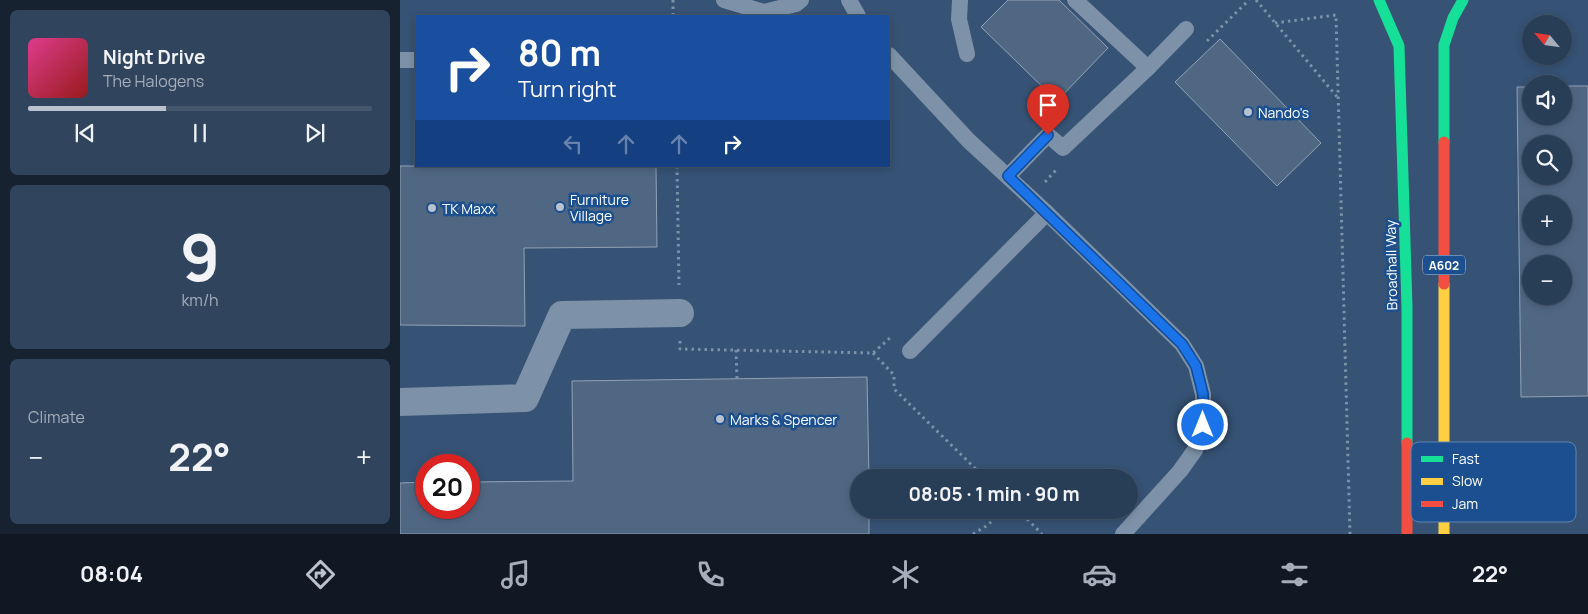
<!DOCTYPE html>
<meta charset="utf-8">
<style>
:root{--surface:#283e57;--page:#30455d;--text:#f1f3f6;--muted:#a5aeba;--line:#44576d;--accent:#b9c2ce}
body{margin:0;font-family:Manrope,sans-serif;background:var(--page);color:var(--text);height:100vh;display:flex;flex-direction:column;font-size:19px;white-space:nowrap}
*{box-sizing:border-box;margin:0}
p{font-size:16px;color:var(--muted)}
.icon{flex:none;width:28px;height:28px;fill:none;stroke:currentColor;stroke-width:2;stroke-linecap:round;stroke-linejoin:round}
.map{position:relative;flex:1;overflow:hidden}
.panel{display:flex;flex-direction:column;gap:10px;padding:10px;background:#162230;width:400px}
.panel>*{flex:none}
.banner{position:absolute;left:15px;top:15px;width:475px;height:152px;border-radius:0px;box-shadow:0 2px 8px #0003,0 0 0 1px var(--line);background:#1a4fa0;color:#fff;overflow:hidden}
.needle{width:32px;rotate:299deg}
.controls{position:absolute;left:1122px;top:15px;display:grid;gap:10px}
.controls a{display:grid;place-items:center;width:50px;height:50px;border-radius:50%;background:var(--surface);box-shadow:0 2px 8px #0003,0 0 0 1px var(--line);font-size:25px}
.speed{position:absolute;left:15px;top:454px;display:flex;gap:10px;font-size:25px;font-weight:700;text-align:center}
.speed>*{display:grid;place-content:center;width:65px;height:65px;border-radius:50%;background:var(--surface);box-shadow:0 2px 8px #0003,0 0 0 1px var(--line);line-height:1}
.speed .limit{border:8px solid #d22;background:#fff;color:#111}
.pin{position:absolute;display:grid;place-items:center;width:42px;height:42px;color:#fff;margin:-51px -21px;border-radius:50% 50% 50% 0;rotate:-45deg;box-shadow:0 0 5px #0007}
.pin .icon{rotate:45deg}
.me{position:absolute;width:55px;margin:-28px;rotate:0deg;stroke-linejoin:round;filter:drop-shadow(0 0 4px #0008)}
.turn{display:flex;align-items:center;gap:18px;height:105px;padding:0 20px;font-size:22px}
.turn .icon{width:65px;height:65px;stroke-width:2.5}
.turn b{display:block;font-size:35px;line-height:42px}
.lanes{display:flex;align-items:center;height:48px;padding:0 20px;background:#0003;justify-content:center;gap:25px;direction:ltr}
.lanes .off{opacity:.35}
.big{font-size:38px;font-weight:700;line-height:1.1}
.panel .card{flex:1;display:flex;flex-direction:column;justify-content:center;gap:8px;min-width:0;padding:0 18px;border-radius:8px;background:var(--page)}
.panel .dial{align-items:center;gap:0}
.dial b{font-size:65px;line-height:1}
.song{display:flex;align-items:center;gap:15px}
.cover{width:60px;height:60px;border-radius:8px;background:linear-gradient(135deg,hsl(330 70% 55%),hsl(0 70% 35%))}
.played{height:5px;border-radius:2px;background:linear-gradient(90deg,var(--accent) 40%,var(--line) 40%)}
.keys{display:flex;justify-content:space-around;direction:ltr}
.heat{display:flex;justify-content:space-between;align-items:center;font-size:28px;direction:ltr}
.trip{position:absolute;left:450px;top:469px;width:288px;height:50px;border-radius:25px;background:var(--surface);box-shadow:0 2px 8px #0003,0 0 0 1px var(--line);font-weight:700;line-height:50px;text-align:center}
.tab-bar{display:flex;height:80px;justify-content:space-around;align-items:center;background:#101923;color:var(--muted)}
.tab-bar .icon{width:35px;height:35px}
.tab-bar .current{color:var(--accent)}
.tab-bar b{font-size:22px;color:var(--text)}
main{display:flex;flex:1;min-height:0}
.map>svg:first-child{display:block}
.building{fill:#506783;stroke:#92a2b6;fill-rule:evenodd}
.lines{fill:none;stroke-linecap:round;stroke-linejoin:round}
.path{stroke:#7d92a8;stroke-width:3;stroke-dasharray:2.5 4;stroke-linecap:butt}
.lane{stroke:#7d92a8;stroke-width:16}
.street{stroke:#7d92a8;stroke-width:28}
.fast{stroke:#16e098;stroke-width:11}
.slow{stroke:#ffcf43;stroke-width:11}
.jam{stroke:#f24e42;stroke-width:11}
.route-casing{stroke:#114b97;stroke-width:12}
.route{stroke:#1a73e8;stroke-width:9}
.poi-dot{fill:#b9c2ce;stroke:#1b4f8f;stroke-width:2}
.labels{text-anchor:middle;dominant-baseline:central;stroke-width:5;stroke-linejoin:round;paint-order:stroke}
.shield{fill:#1b4f8f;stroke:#bbcadd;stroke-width:1}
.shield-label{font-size:12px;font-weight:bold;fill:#fff}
.poi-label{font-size:14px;fill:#fff;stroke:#1b4f8f;text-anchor:start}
.street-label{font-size:14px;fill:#fff;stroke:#1b4f8f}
.key{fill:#1b4f8f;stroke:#5f84b1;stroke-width:1}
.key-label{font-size:14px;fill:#fff}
</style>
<main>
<section class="panel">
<div class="card">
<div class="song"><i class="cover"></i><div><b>Night Drive</b><p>The Halogens</p></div></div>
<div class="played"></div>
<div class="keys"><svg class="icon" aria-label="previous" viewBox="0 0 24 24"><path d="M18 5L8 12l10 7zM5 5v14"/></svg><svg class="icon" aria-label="pause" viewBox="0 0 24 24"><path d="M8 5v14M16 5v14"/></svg><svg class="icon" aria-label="next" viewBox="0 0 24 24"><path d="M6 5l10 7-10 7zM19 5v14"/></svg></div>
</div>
<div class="card dial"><b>9</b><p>km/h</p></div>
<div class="card"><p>Climate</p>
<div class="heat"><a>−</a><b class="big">22°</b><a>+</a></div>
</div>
</section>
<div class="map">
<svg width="1188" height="534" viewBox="0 0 1188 534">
<rect width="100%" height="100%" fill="#365274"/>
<g class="building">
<path d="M608 0H659L708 48 657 101 581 27Z"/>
<path d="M820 39 921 143 877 186 775 82Z"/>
<path d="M1164 86H1188V396L1121 397 1117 87H1131V116H1164ZM1131 144H1164V176H1131ZM1131 204H1164V236H1131ZM1131 264H1164V296H1131Z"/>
<path d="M0 166H256L257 247 124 248 125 326 0 325Z"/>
<path d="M467 377 469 478H459V510H469V534H0V483L26 482V508H69V482L173 481 172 381Z"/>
</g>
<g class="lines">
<g class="path">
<path d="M273 0V16"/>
<path d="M856 0 938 98"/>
<path d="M875 23 936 15 950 534"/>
<path d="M807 41 849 0"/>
<path d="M277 166 279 285"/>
<path d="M645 182 656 170"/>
<path d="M280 341V349L473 353 491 337"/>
<path d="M336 350 337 378"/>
<path d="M473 353 494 375V389L585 478"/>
<path d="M618 510 642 534"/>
<path d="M573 534 588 525 602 510"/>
</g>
<g class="lane">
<path d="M324 0 364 12 396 4 401 0"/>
<path d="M449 0 458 16"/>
<path d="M560 0 559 19 567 54"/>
<path d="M675 0 748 68"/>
<path d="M489 55 569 141 647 213 782 344 796 366 803 394V425L795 450 780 471 723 534"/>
<path d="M0 60H16"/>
<path d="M608 176 648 135 663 148 748 68 786 29"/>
<path d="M510 351 647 213"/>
</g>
<path class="street" d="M0 402 125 398 162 315 280 313"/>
<g class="fast">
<path d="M979 0 999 46 1007 307V443"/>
<path d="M1044 142V45L1053 18 1063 0"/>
</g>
<path class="slow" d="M1044 284V534"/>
<g class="jam">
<path d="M1044 142V284"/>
<path d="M1007 443V534"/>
</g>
</g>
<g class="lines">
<g class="route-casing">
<path id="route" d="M648 135 608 176 782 344 796 366 803 394V425"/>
</g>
<use href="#route" class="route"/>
</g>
<g class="poi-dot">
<circle cx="848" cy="112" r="5"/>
<circle cx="160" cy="207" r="5"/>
<circle cx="32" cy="208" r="5"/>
<circle cx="320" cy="419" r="5"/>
</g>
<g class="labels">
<rect class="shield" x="1023" y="255.5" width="42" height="19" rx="4"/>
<g class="shield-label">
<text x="1044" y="265">A602</text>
</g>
<g class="poi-label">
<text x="858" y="112">Nando's</text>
<text x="170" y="199">Furniture<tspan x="170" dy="16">Village</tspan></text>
<text x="42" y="208">TK Maxx</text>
<text x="330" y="419">Marks &amp; Spencer</text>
</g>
<g class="street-label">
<text transform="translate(991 265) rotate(-91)">Broadhall Way</text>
</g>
</g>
<rect x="1011" y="442" width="165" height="80" rx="8" class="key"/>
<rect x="1021" y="456" width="22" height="6" fill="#16e098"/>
<rect x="1021" y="478" width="22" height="7" fill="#ffcf43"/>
<rect x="1021" y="501" width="22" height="6" fill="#f24e42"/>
<g class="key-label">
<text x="1052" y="464">Fast</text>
<text x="1052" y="486">Slow</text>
<text x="1052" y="509">Jam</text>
</g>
</svg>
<div class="controls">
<a><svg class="needle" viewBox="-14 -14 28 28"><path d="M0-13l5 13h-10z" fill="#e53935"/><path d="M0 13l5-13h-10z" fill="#a5aeba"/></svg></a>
<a><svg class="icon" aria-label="sound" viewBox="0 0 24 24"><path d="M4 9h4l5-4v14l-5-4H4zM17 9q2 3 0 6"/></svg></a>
<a><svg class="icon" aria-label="search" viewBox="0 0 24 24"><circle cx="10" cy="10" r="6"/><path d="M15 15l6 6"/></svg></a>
<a>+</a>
<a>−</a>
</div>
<div class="speed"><div class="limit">20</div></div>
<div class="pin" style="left:648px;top:135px;background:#d93025"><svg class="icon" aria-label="arrive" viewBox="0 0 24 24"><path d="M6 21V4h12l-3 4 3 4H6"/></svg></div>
<svg class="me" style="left:803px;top:425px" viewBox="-20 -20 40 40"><circle r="17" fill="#1a73e8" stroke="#fff" stroke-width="3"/><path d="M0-11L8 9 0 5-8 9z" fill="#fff"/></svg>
<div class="trip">08:05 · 1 min · 90 m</div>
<div class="banner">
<div class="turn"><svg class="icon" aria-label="right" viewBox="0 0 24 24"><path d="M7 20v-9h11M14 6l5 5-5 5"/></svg><div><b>80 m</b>Turn right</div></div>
<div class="lanes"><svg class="icon off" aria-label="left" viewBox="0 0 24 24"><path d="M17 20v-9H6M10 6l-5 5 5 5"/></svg><svg class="icon off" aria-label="ahead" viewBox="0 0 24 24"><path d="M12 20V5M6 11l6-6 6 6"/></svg><svg class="icon off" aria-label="ahead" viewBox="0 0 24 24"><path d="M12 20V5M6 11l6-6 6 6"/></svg><svg class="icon" aria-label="right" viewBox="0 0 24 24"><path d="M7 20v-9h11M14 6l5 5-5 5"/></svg></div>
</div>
</div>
</main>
<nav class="tab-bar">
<b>08:04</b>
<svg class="icon current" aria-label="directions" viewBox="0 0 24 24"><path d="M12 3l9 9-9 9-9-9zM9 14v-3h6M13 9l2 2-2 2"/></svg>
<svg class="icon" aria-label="music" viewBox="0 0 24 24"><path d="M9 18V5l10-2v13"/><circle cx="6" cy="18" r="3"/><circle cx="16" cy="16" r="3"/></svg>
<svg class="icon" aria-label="phone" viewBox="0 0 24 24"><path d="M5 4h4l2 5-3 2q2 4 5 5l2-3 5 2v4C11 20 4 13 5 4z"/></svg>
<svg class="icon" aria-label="climate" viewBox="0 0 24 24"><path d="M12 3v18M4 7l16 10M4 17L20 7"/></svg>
<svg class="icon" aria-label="car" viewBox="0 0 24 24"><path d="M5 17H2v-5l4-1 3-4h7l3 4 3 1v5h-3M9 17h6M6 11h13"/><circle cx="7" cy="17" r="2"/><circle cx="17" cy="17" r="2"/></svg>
<svg class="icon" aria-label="filters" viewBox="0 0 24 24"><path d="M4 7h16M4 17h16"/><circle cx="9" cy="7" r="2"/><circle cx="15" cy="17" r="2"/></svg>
<b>22°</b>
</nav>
